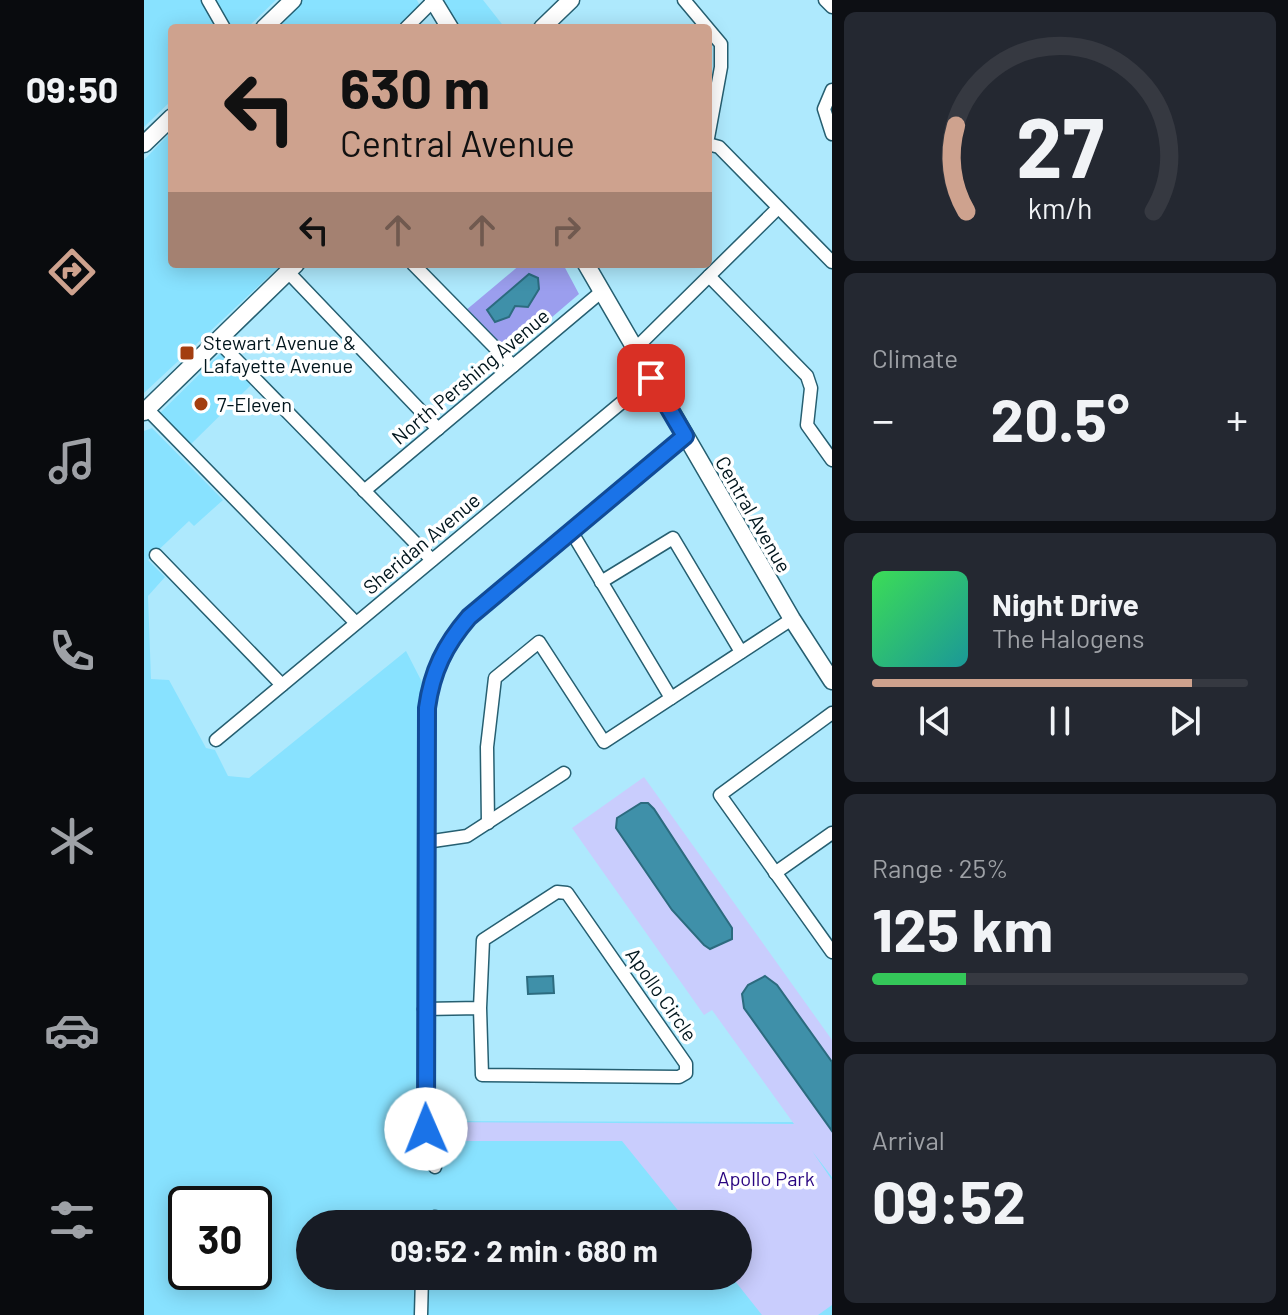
<!DOCTYPE html>
<meta charset="utf-8">
<style>
:root{--surface:#171b24;--page:#242831;--text:#f1f3f6;--muted:#9ea1a6;--line:#363941;--accent:#cea28e}
body{margin:0;font-family:Barlow,sans-serif;background:var(--page);color:var(--text);height:100vh;display:flex;flex-direction:column;font-size:30px;white-space:nowrap}
*{box-sizing:border-box;margin:0}
p{font-size:26px;color:var(--muted)}
.icon{flex:none;width:44px;height:44px;fill:none;stroke:currentColor;stroke-width:2;stroke-linecap:round;stroke-linejoin:round}
.map{position:relative;flex:1;overflow:hidden}
.panel{display:flex;flex-direction:column;gap:12px;padding:12px;background:#0d0f14;width:456px}
.panel>*{flex:none}
.top-card{position:absolute;left:24px;top:24px;width:544px;height:244px;border-radius:8px;box-shadow:0 4px 20px #0003;background:#cea28e;color:#111;overflow:hidden}
.speed{position:absolute;left:24px;top:1186px;display:flex;gap:16px;font-size:40px;font-weight:700;text-align:center}
.speed>*{display:grid;place-content:center;width:104px;height:104px;border-radius:50%;background:var(--surface);box-shadow:0 4px 20px #0003;line-height:1}
.speed .limit{border:4px solid #111;border-radius:12px;background:#fff;color:#111}
.pin{position:absolute;display:grid;place-items:center;width:68px;height:68px;color:#fff;margin:-34px;border-radius:16px;box-shadow:0 4px 12px #0006}
.me{position:absolute;width:88px;margin:-44px;rotate:359deg;stroke-linejoin:round;filter:drop-shadow(0 0 6px #0008)}
.turn{display:flex;align-items:center;gap:28px;height:168px;padding:0 40px;font-size:36px}
.turn .icon{width:104px;height:104px;stroke-width:2.5}
.turn b{display:block;font-size:56px;line-height:68px}
.lanes{display:flex;align-items:center;height:76px;padding:0 40px;background:#0003;justify-content:center;gap:40px;direction:ltr}
.lanes .off{opacity:.35}
.big{font-size:60px;font-weight:700;line-height:1.1}
.panel .widget{flex:1;display:flex;flex-direction:column;justify-content:center;gap:12px;min-width:0;padding:0 28px;border-radius:12px;background:var(--page)}
.panel .dial{align-items:center;gap:0}
.dial svg{height:208px;overflow:visible;fill:none;stroke:var(--line);stroke-width:7;stroke-linecap:round;text-anchor:middle}
.dial text{fill:var(--text);stroke:none}
.song{display:flex;align-items:center;gap:24px}
.cover{width:96px;height:96px;border-radius:12px;background:linear-gradient(135deg,hsl(130 70% 55%),hsl(180 70% 35%))}
.played{height:8px;border-radius:4px;background:linear-gradient(90deg,var(--accent) 85%,var(--line) 85%)}
.keys{display:flex;justify-content:space-around;direction:ltr}
.heat{display:flex;justify-content:space-between;align-items:center;font-size:44px;direction:ltr}
.charge{height:12px;border-radius:6px;background:linear-gradient(90deg,#34c759 25%,var(--line) 0)}
.trip{position:absolute;left:152px;top:1210px;width:456px;height:80px;border-radius:40px;background:var(--surface);box-shadow:0 4px 20px #0003;font-weight:700;line-height:80px;text-align:center}
main{display:flex;flex:1;min-height:0}
.dock{display:flex;flex-direction:column;width:144px;justify-content:space-around;align-items:center;background:#090b0e;color:var(--muted)}
.dock .icon{width:56px;height:56px}
.dock .selected{color:var(--accent)}
.dock b{font-size:36px;color:var(--text)}
.map>svg:first-child{display:block}
.built{fill:#88e2ff;fill-rule:evenodd}
.green{fill:#c9cdfd;fill-rule:evenodd}
.forest{fill:#9b9eee}
.water{fill:#3f90a9;stroke:#2c6b7f;stroke-width:2}
.lines{fill:none;stroke-linecap:round;stroke-linejoin:round}
.minor-casing{stroke:#265f71;stroke-width:15}
.major-casing{stroke:#265f71;stroke-width:19}
.minor{stroke:#fff;stroke-width:12}
.major{stroke:#fff;stroke-width:16}
.route-casing{stroke:#114b97;stroke-width:20}
.route{stroke:#1a73e8;stroke-width:14}
.poi-dot{fill:#a33e10;stroke:#fff;stroke-width:3}
.labels{text-anchor:middle;dominant-baseline:central;stroke-width:7;stroke-linejoin:round;paint-order:stroke}
.poi-label{font-size:20px;fill:#00151c;stroke:#fff;text-anchor:start}
.street-label{font-size:20px;fill:#00151c;stroke:#fff}
.park-label{font-size:20px;fill:#290580;stroke:#fff}
</style>
<main>
<nav class="dock">
<b>09:50</b>
<svg class="icon selected" aria-label="directions" viewBox="0 0 24 24"><path d="M12 3l9 9-9 9-9-9zM9 14v-3h6M13 9l2 2-2 2"/></svg>
<svg class="icon" aria-label="music" viewBox="0 0 24 24"><path d="M9 18V5l10-2v13"/><circle cx="6" cy="18" r="3"/><circle cx="16" cy="16" r="3"/></svg>
<svg class="icon" aria-label="phone" viewBox="0 0 24 24"><path d="M5 4h4l2 5-3 2q2 4 5 5l2-3 5 2v4C11 20 4 13 5 4z"/></svg>
<svg class="icon" aria-label="climate" viewBox="0 0 24 24"><path d="M12 3v18M4 7l16 10M4 17L20 7"/></svg>
<svg class="icon" aria-label="car" viewBox="0 0 24 24"><path d="M5 17H2v-5l4-1 3-4h7l3 4 3 1v5h-3M9 17h6M6 11h13"/><circle cx="7" cy="17" r="2"/><circle cx="17" cy="17" r="2"/></svg>
<svg class="icon" aria-label="filters" viewBox="0 0 24 24"><path d="M4 7h16M4 17h16"/><circle cx="9" cy="7" r="2"/><circle cx="15" cy="17" r="2"/></svg>
</nav>
<div class="map">
<svg width="688" height="1315" viewBox="0 0 688 1315">
<rect width="100%" height="100%" fill="#aee9fd"/>
<g class="built">
<path d="M0 0H132L103 28H28V100L0 127Z"/>
<path d="M157 0H273L277 8 257 28H129Z"/>
<path d="M290 0H339L361 28H305Z"/>
<path d="M28 131V264L137 265 0 393V160Z"/>
<path d="M77 353 107 385 45 446 15 414Z"/>
<path d="M8 428 79 500 50 526 45 521 4 560 21 577 4 596 7 679 25 680 62 748 71 750 84 776 105 778 262 651 280 686 277 724 278 1121 649 1122 688 1177V1315H0V431ZM42 1204H110V1272H42ZM166 1224H594V1276H166Z"/>
</g>
<path class="green" d="M500 777 688 1040V1062L633 985 600 1008 688 1131V1177L668 1151 688 1180V1305L674 1315H618L587 1276H594V1224H545L478 1141H285V1122L650 1124 568 1010 560 1015 428 828ZM504 803 588 928 560 945 528 910 472 828 473 818Z"/>
<path class="forest" d="M377 264H419L435 294 365 354 321 311Z"/>
<g class="water">
<path d="M385 274 394 278 395 289 384 307 371 306 365 317 351 322 343 310Z"/>
<path d="M497 803H504L510 809 588 928V939L566 949 560 945 528 910 472 828 473 818Z"/>
<path d="M409 976 410 993 384 994 383 977Z"/>
<path d="M621 976 633 985 688 1062V1131L600 1008 598 994 604 985Z"/>
</g>
<g class="lines">
<g class="minor-casing">
<g id="minor">
<path d="M64 0 80 28"/>
<path d="M540 0 577 44V67L564 138"/>
<path d="M681 0 688 7"/>
<path d="M262 28 290 0"/>
<path d="M688 90 680 109 688 134"/>
<path d="M564 144 575 147 688 262"/>
<path d="M269 264 369 366"/>
<path d="M144 272 294 429"/>
<path d="M565 276 663 376 667 388 663 425 688 460"/>
<path d="M74 341 288 560"/>
<path d="M491 349 634 208"/>
<path d="M3 409 212 623"/>
<path d="M220 491 457 292"/>
<path d="M427 531 527 698"/>
<path d="M12 555 138 685"/>
<path d="M457 582 529 538 597 652"/>
<path d="M688 713 576 795 688 952"/>
<path d="M72 740 507 378"/>
<path d="M344 823 343 747 351 678 395 642 460 742 648 619"/>
<path d="M282 842 323 836 420 773"/>
<path d="M631 873 688 833"/>
<path d="M280 1009 336 1008 338 1075 535 1077 542 1073V1064L423 893 413 892 339 940 336 1008"/>
<path d="M291 1167 282 1151 283 708C289 671 301 645 325 617L541 436"/>
<path d="M286 1224 291 1217"/>
<path d="M277 1315 278 1276"/>
</g>
</g>
<g class="major-casing">
<g id="major">
<path d="M289 0 306 28"/>
<path d="M120 28 149 0"/>
<path d="M398 28 427 0"/>
<path d="M0 144 28 117"/>
<path d="M442 264 648 619 688 681"/>
<path d="M0 412 152 264"/>
</g>
</g>
<use href="#minor" class="minor"/>
<use href="#major" class="major"/>
</g>
<g class="lines">
<g class="route-casing">
<path id="route" d="M282 1129 283 708C288 671 301 645 325 617L541 436 507 378"/>
</g>
<use href="#route" class="route"/>
</g>
<g class="poi-dot">
<rect x="35" y="345" width="16" height="16" rx="4"/>
<circle cx="57" cy="404" r="8"/>
</g>
<g class="labels">
<g class="poi-label">
<text x="59" y="342">Stewart Avenue &amp;<tspan x="59" dy="23">Lafayette Avenue</tspan></text>
<text x="73" y="404">7-Eleven</text>
</g>
<g class="street-label">
<text transform="translate(326 376) rotate(-40)">North Pershing Avenue</text>
<text transform="translate(610 514) rotate(60)">Central Avenue</text>
<text transform="translate(277 543) rotate(-40)">Sheridan Avenue</text>
<text transform="translate(518 994) rotate(55)">Apollo Circle</text>
</g>
<g class="park-label">
<text x="622" y="1178">Apollo Park</text>
</g>
</g>
</svg>
<div class="speed"><div class="limit">30</div></div>
<div class="pin" style="left:507px;top:378px;background:#d93025"><svg class="icon" aria-label="arrive" viewBox="0 0 24 24"><path d="M6 21V4h12l-3 4 3 4H6"/></svg></div>
<svg class="me" style="left:282px;top:1129px" viewBox="-20 -20 40 40"><circle r="19" fill="#fff"/><path d="M0-13L10 11 0 6-10 11z" fill="#1a73e8"/></svg>
<div class="trip">09:52 · 2 min · 680 m</div>
<div class="top-card">
<div class="turn"><svg class="icon" aria-label="left" viewBox="0 0 24 24"><path d="M17 20v-9H6M10 6l-5 5 5 5"/></svg><div><b>630 m</b>Central Avenue</div></div>
<div class="lanes"><svg class="icon" aria-label="left" viewBox="0 0 24 24"><path d="M17 20v-9H6M10 6l-5 5 5 5"/></svg><svg class="icon off" aria-label="ahead" viewBox="0 0 24 24"><path d="M12 20V5M6 11l6-6 6 6"/></svg><svg class="icon off" aria-label="ahead" viewBox="0 0 24 24"><path d="M12 20V5M6 11l6-6 6 6"/></svg><svg class="icon off" aria-label="right" viewBox="0 0 24 24"><path d="M7 20v-9h11M14 6l5 5-5 5"/></svg></div>
</div>
</div>
<section class="panel">
<div class="widget dial"><svg viewBox="0 0 100 80">
<path d="M14 69A42 42 0 1 1 86 69"/>
<path d="M14 69A42 42 0 0 1 10 36" stroke="#cea28e"/>
<text x="50" y="56" font-size="32" font-weight="700">27</text>
<text x="50" y="72" font-size="11">km/h</text>
</svg></div>
<div class="widget"><p>Climate</p>
<div class="heat"><a>−</a><b class="big">20.5°</b><a>+</a></div>
</div>
<div class="widget">
<div class="song"><i class="cover"></i><div><b>Night Drive</b><p>The Halogens</p></div></div>
<div class="played"></div>
<div class="keys"><svg class="icon" aria-label="previous" viewBox="0 0 24 24"><path d="M18 5L8 12l10 7zM5 5v14"/></svg><svg class="icon" aria-label="pause" viewBox="0 0 24 24"><path d="M8 5v14M16 5v14"/></svg><svg class="icon" aria-label="next" viewBox="0 0 24 24"><path d="M6 5l10 7-10 7zM19 5v14"/></svg></div>
</div>
<div class="widget"><p>Range · 25%</p><b class="big">125 km</b><div class="charge"></div></div>
<div class="widget"><p>Arrival</p><b class="big">09:52</b></div>
</section>
</main>
